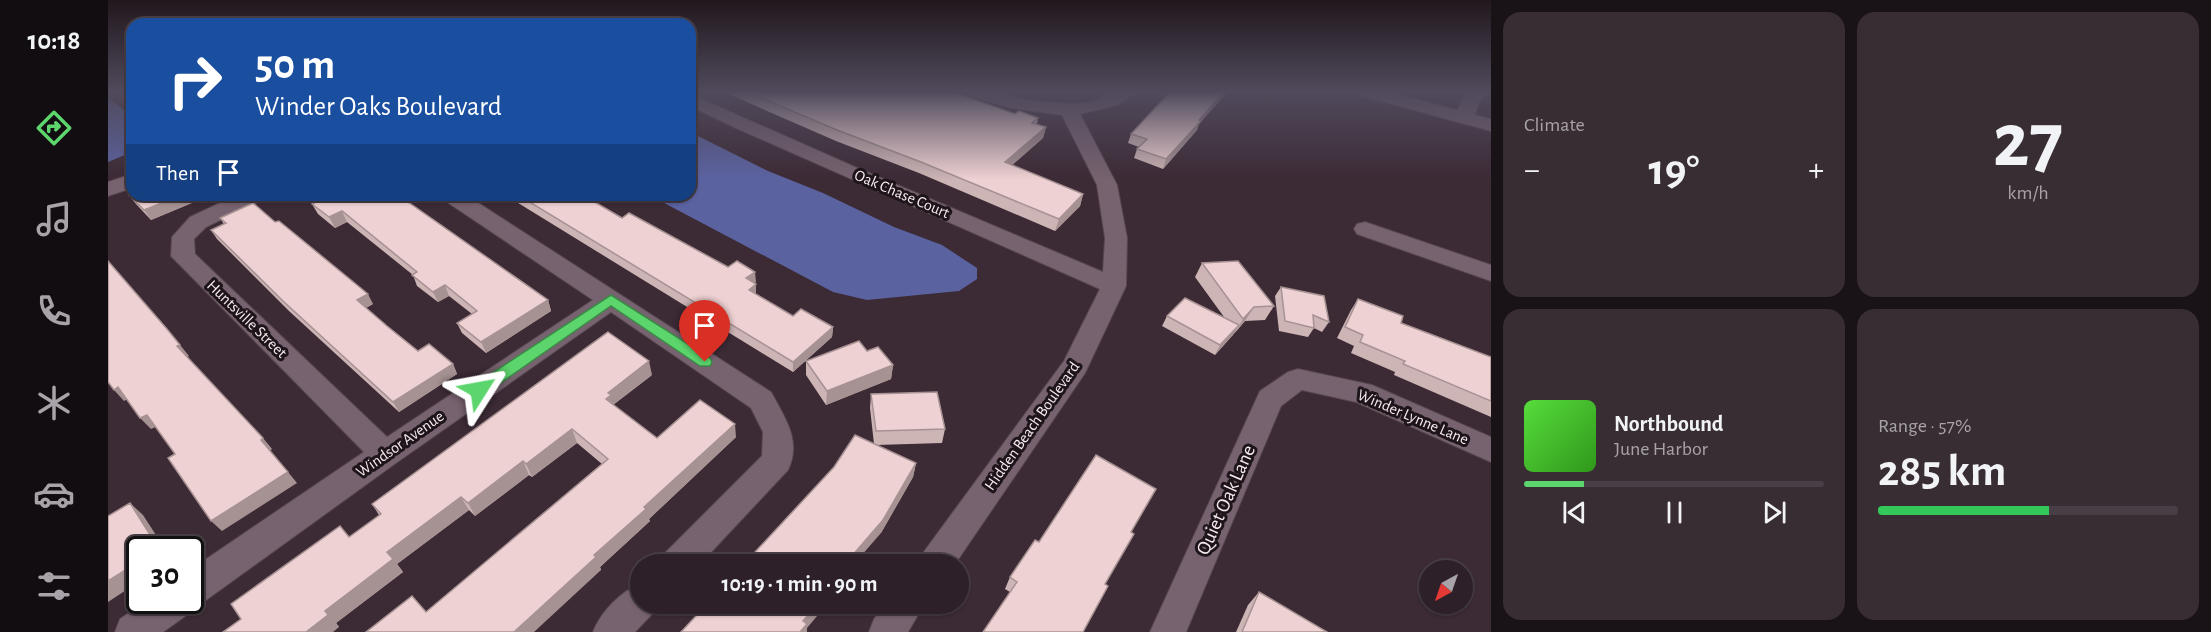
<!DOCTYPE html>
<meta charset="utf-8">
<style>
:root{--surface:#2d2028;--page:#392d34;--text:#f1f3f6;--muted:#a7a3a8;--line:#483e45;--accent:#5cd56d}
body{margin:0;font-family:"Alegreya Sans",sans-serif;background:var(--page);color:var(--text);height:100vh;display:flex;flex-direction:column;font-size:22px;white-space:nowrap}
*{box-sizing:border-box;margin:0}
p{font-size:20px;color:var(--muted)}
.icon{flex:none;width:33px;height:33px;fill:none;stroke:currentColor;stroke-width:2;stroke-linecap:round;stroke-linejoin:round}
.map{position:relative;flex:1;overflow:hidden}
.drawer{display:flex;flex-direction:column;gap:12px;padding:12px;background:#191216;width:720px}
.drawer>*{flex:none}
.guide{position:absolute;left:18px;top:18px;width:570px;height:183px;border-radius:18px;box-shadow:0 2px 4px #0004,0 0 0 2px var(--line);background:#1a4fa0;color:#fff;overflow:hidden}
.needle{width:39px;rotate:220deg}
.buttons{position:absolute;left:1311px;top:560px;display:grid;gap:12px}
.buttons a{display:grid;place-items:center;width:54px;height:54px;border-radius:50%;background:var(--surface);box-shadow:0 2px 4px #0004,0 0 0 2px var(--line);font-size:30px}
.speed{position:absolute;left:18px;top:536px;display:flex;gap:12px;font-size:30px;font-weight:700;text-align:center}
.speed>*{display:grid;place-content:center;width:78px;height:78px;border-radius:50%;background:var(--surface);box-shadow:0 2px 4px #0004,0 0 0 2px var(--line);line-height:1}
.speed .limit{border:3px solid #111;border-radius:9px;background:#fff;color:#111}
.pin{position:absolute;display:grid;place-items:center;width:51px;height:51px;color:#fff;margin:-62px -26px;border-radius:50% 50% 50% 0;rotate:-45deg;box-shadow:0 0 6px #0007}
.pin .icon{rotate:45deg}
.me{position:absolute;width:66px;margin:-33px;rotate:56deg;stroke-linejoin:round;filter:drop-shadow(0 0 4px #0008)}
.turn{display:flex;align-items:center;gap:21px;height:126px;padding:0 30px;font-size:27px}
.turn .icon{width:78px;height:78px;stroke-width:2.5}
.turn b{display:block;font-size:42px;line-height:51px}
.then{display:flex;align-items:center;height:57px;padding:0 30px;background:#0003;gap:12px;font-size:22px}
.big{font-size:45px;font-weight:700;line-height:1.1}
.drawer .tile{flex:1;display:flex;flex-direction:column;justify-content:center;gap:9px;min-width:0;padding:0 21px;border-radius:18px;background:var(--page)}
.drawer .dial{align-items:center;gap:0}
.dial b{font-size:78px;line-height:1}
.song{display:flex;align-items:center;gap:18px}
.cover{width:72px;height:72px;border-radius:9px;background:linear-gradient(135deg,hsl(110 70% 55%),hsl(110 70% 35%))}
.played{height:6px;border-radius:3px;background:linear-gradient(90deg,var(--accent) 20%,var(--line) 20%)}
.keys{display:flex;justify-content:space-around;direction:ltr}
.heat{display:flex;justify-content:space-between;align-items:center;font-size:33px;direction:ltr}
.charge{height:9px;border-radius:4px;background:linear-gradient(90deg,#34c759 57%,var(--line) 0)}
.drawer .tiles{flex:1;display:grid;gap:12px;grid-template-columns:repeat(2,1fr)}
.trip{position:absolute;left:522px;top:554px;width:339px;height:60px;border-radius:30px;background:var(--surface);box-shadow:0 2px 4px #0004,0 0 0 2px var(--line);font-weight:700;line-height:60px;text-align:center}
main{display:flex;flex:1;min-height:0}
.tabs{display:flex;flex-direction:column;width:108px;justify-content:space-around;align-items:center;background:#120d10;color:var(--muted)}
.tabs .icon{width:42px;height:42px}
.tabs .on{color:var(--accent)}
.tabs b{font-size:27px;color:var(--text)}
.map>svg:first-child{display:block}
.water{fill:#5b62a0}
.lines{fill:none;stroke-linecap:round;stroke-linejoin:round}
.minor-casing{stroke:#56464f;stroke-width:2}
.minor{fill:#77626f;fill-rule:evenodd}
.wall{fill:#cdb4b5}
.shaded-wall{fill:#a79293}
.building{fill:#eed1d2;stroke:#a79293;stroke-width:1.5}
.route{fill:#5cd56d;stroke:#3c8a47;stroke-width:1.5}
.labels{text-anchor:middle;dominant-baseline:central;stroke-width:6;stroke-linejoin:round;paint-order:stroke}
.street-label{font-size:16px;fill:#f7eaf1;stroke:#1e151a}
.near-street-label{font-size:20px;fill:#f7eaf1;stroke:#1e151a}
</style>
<main>
<nav class="tabs">
<b>10:18</b>
<svg class="icon on" aria-label="directions" viewBox="0 0 24 24"><path d="M12 3l9 9-9 9-9-9zM9 14v-3h6M13 9l2 2-2 2"/></svg>
<svg class="icon" aria-label="music" viewBox="0 0 24 24"><path d="M9 18V5l10-2v13"/><circle cx="6" cy="18" r="3"/><circle cx="16" cy="16" r="3"/></svg>
<svg class="icon" aria-label="phone" viewBox="0 0 24 24"><path d="M5 4h4l2 5-3 2q2 4 5 5l2-3 5 2v4C11 20 4 13 5 4z"/></svg>
<svg class="icon" aria-label="climate" viewBox="0 0 24 24"><path d="M12 3v18M4 7l16 10M4 17L20 7"/></svg>
<svg class="icon" aria-label="car" viewBox="0 0 24 24"><path d="M5 17H2v-5l4-1 3-4h7l3 4 3 1v5h-3M9 17h6M6 11h13"/><circle cx="7" cy="17" r="2"/><circle cx="17" cy="17" r="2"/></svg>
<svg class="icon" aria-label="filters" viewBox="0 0 24 24"><path d="M4 7h16M4 17h16"/><circle cx="9" cy="7" r="2"/><circle cx="15" cy="17" r="2"/></svg>
</nav>
<div class="map">
<svg width="1383" height="632" viewBox="0 0 1383 632">
<rect width="100%" height="100%" fill="#3c2a35"/>
<g class="water">
<path d="M0 98 24 116V152L0 162Z"/>
<path d="M582 132 660 171 715 193 786 227 834 245 869 268V279L851 291 759 300 725 292 541 195H582Z"/>
</g>
<g class="lines">
<g class="minor-casing">
<g id="minor">
<path d="M858 92H884L924 101 966 104 984 102 1007 92H1028L1010 105 972 114 1009 185 1019 238 1018 286 977 373 847 564H810L815 553 956 361 992 289 628 128 582 106V94L747 167 995 272 997 238 989 185 954 115 903 108 861 96Z"/>
<path d="M1251 92H1279L1350 110 1353 101 1360 92H1378L1371 102 1367 115 1383 119V131L1254 96Z"/>
<path d="M24 174V188L0 196V182Z"/>
<path d="M129 195H157L154 200 98 227 86 239 87 254 279 437 485 300 336 200 333 195H358L663 392C677 418 694 441 680 470L592 564H552L557 553 654 456 655 432 643 408 503 312 288 463 94 603 85 607 83 612 55 632H7L12 619 40 600H82V570L256 452 63 256 64 237 82 217Z"/>
<path d="M1257 222 1383 265V281L1249 234 1246 229 1249 224Z"/>
<path d="M1190 369 1264 385 1383 437V462L1248 402 1194 390 1173 406 1078 632H1042L1152 391 1180 372Z"/>
<path d="M532 584V603H549L545 613 527 632H485C493 612 512 592 532 584Z"/>
<path d="M778 603H817L800 632H761L766 619Z"/>
</g>
</g>
<use href="#minor" class="minor"/>
</g>
<g class="wall">
<path d="M616 92H845L907 114 930 118 929 124 938 127 935 138 904 165 975 194 972 206 947 231 811 173 728 141Z"/>
<path d="M1091 124 1089 130 1055 169 1026 158 1029 149 1031 147 1020 143 1023 134Z"/>
<path d="M21 195H103L43 220 28 204Z"/>
<path d="M211 195H290L440 300 443 311 378 353 354 333 349 323 364 314 341 296 330 302 309 286 305 275 239 222 227 228 210 214 204 204 216 198Z"/>
<path d="M397 195H485L487 202 514 218 620 267 648 282 646 283 648 284V294L685 316 725 327 724 337 685 372Z"/>
<path d="M112 218 167 222 265 304 258 308 279 326 310 351 345 364 349 374 291 412 181 311 109 239 103 230 116 224Z"/>
<path d="M1094 263 1166 306 1157 320 1137 321 1107 355 1054 326 1059 316 1116 317 1087 277Z"/>
<path d="M1173 287 1221 322 1214 332 1206 328 1200 337 1171 331 1167 296Z"/>
<path d="M1250 299 1293 323 1383 357V417L1286 375 1287 372 1243 353 1246 346 1229 338 1243 310Z"/>
<path d="M759 351 785 365 783 379 718 405 698 375V361Z"/>
<path d="M544 375 505 405 549 438 628 437 541 519 542 521 492 567 493 570 318 612 494 464 469 443 424 477 421 475 367 516 361 510 289 564 295 572 228 623 231 627 133 619 271 515 264 504Z"/>
<path d="M763 394 837 429 834 443 769 445 808 463 805 477 773 533 766 444 762 408Z"/>
<path d="M1023 532 997 584 902 592 897 589 902 577 931 542Z"/>
<path d="M1151 592 1219 632H1128L1140 605Z"/>
</g>
<g class="shaded-wall">
<path d="M1116 92H1120L1091 124 1089 130 1055 169 1058 159Z"/>
<path d="M938 127 935 138 894 174 897 162Z"/>
<path d="M975 194 972 206 947 231 951 219Z"/>
<path d="M74 195H103L43 220 36 210Z"/>
<path d="M481 195H485L487 203 478 197Z"/>
<path d="M234 211 239 222 227 228 221 217Z"/>
<path d="M647 272 648 282 639 289 638 278Z"/>
<path d="M648 284V294L641 290Z"/>
<path d="M337 285 341 296 330 302 325 292Z"/>
<path d="M260 294 265 304 254 310 249 300Z"/>
<path d="M440 300 443 311 378 353 373 342Z"/>
<path d="M1146 307 1137 321 1127 333 1135 319Z"/>
<path d="M1131 325 1125 335 1107 355 1112 345Z"/>
<path d="M725 327 724 337 685 372V362Z"/>
<path d="M59 329 81 356 78 358 69 346Z"/>
<path d="M541 361 544 375 505 405 498 399 500 393Z"/>
<path d="M345 364 349 374 291 412 285 402Z"/>
<path d="M785 365 783 379 718 405 719 391Z"/>
<path d="M10 387 21 398 16 401 6 390Z"/>
<path d="M39 415 50 426 43 429 32 418Z"/>
<path d="M627 424 628 437 541 519 542 521 492 567 493 570 426 632H406L536 507Z"/>
<path d="M464 429 469 443 424 477 418 464Z"/>
<path d="M155 438 164 449 162 451 153 440Z"/>
<path d="M415 461 421 475 367 516 360 503Z"/>
<path d="M808 463 805 477 773 533 746 564H737Z"/>
<path d="M180 472 189 483 114 531 103 521Z"/>
<path d="M353 497 361 510 289 564 295 572 228 623 231 627 225 632H198L217 611 279 552Z"/>
<path d="M22 503 35 515 57 549H51Z"/>
<path d="M32 561V581L0 602V581Z"/>
<path d="M711 603H720L699 628V632H692L695 621Z"/>
</g>
<g class="building">
<path d="M640 92H845L907 114 911 111 930 118 924 123 938 127 897 162 975 194 951 219 813 162 729 130Z"/>
<path d="M1062 92H1116L1091 120 1093 121 1058 159 1029 149 1039 139 1023 134Z"/>
<path d="M24 194V195H74L36 210 21 195Z"/>
<path d="M219 195H290L440 300 373 342 349 323 369 311 337 285 325 292 304 275 309 272 234 211 221 217 204 204 221 196Z"/>
<path d="M410 195H481L478 197 514 218 521 213 620 267 629 261 647 272 638 278 648 284 641 290 685 316 693 309 725 327 685 362Z"/>
<path d="M145 203 167 222 171 221 260 294 249 300 279 326 310 351 321 344 345 364 285 402 175 301 103 230 118 223 112 218Z"/>
<path d="M0 261 59 329 72 345 69 346 155 438 153 440 180 472 103 521 60 458 67 454 39 415 32 418 10 387 6 390 0 382Z"/>
<path d="M1130 261 1166 306 1146 307 1135 319 1094 263Z"/>
<path d="M1173 287 1216 296 1221 322 1205 315 1206 328 1177 321Z"/>
<path d="M1077 298 1131 325 1112 345 1059 316Z"/>
<path d="M1250 299 1295 316 1293 323 1383 357V401L1295 364 1297 361 1252 342 1255 335 1237 327Z"/>
<path d="M500 332 541 361 500 393 503 395 498 399 549 438 592 400 627 424 536 507 538 509 486 555 488 557 406 632H258L304 596 318 612 500 459 464 429 418 464 415 461 360 503 353 497 279 552 285 559 217 611 220 615 198 632H115L133 619 123 604 232 526 241 537 273 514 264 504Z"/>
<path d="M751 341 759 351 770 347 785 365 719 391 698 361Z"/>
<path d="M829 392 837 429 768 431 763 394Z"/>
<path d="M747 435 808 463 775 520 737 564H636L726 467Z"/>
<path d="M988 455 1048 489 1023 532 1026 534 997 584 1000 586 975 632H875L909 582 902 577 927 540 931 542Z"/>
<path d="M22 503 51 549H32V561L0 581V516Z"/>
<path d="M1151 592 1219 632H1134Z"/>
<path d="M600 603H711L695 621 699 624 692 632H573Z"/>
</g>
<linearGradient id="sky" x2="0" y2="1"><stop stop-color="#21171d"/><stop offset="0.51" stop-color="#504a5c"/><stop offset="1" stop-color="#504a5c" stop-opacity="0"/></linearGradient>
<rect width="1383" height="180" fill="url(#sky)"/>
<path class="route" d="M503 295 602 358 604 362 602 366H592L503 306 377 394H366L364 390 366 385Z"/>
<g class="labels">
<g class="street-label">
<text transform="translate(794 194) rotate(23)">Oak Chase Court</text>
<text transform="translate(139 319) rotate(44)">Huntsville Street</text>
<text transform="translate(1305 417) rotate(23)">Winder Lynne Lane</text>
<text transform="translate(924 426) rotate(-55)">Hidden Beach Boulevard</text>
<text transform="translate(292 444) rotate(-35)">Windsor Avenue</text>
</g>
<g class="near-street-label">
<text transform="translate(1118 500) rotate(-66)">Quiet Oak Lane</text>
</g>
</g>
</svg>
<div class="buttons">
<a><svg class="needle" viewBox="-14 -14 28 28"><path d="M0-13l5 13h-10z" fill="#e53935"/><path d="M0 13l5-13h-10z" fill="#a7a3a8"/></svg></a>
</div>
<div class="speed"><div class="limit">30</div></div>
<div class="pin" style="left:597px;top:362px;background:#d93025"><svg class="icon" aria-label="arrive" viewBox="0 0 24 24"><path d="M6 21V4h12l-3 4 3 4H6"/></svg></div>
<svg class="me" style="left:371px;top:390px" viewBox="-20 -20 40 40"><path d="M0-17L14 15 0 8-14 15z" fill="#5cd56d" stroke="#fff" stroke-width="4"/></svg>
<div class="trip">10:19 · 1 min · 90 m</div>
<div class="guide">
<div class="turn"><svg class="icon" aria-label="right" viewBox="0 0 24 24"><path d="M7 20v-9h11M14 6l5 5-5 5"/></svg><div><b>50 m</b>Winder Oaks Boulevard</div></div>
<div class="then">Then<svg class="icon" aria-label="arrive" viewBox="0 0 24 24"><path d="M6 21V4h12l-3 4 3 4H6"/></svg></div>
</div>
</div>
<section class="drawer">
<div class="tiles">
<div class="tile"><p>Climate</p>
<div class="heat"><a>−</a><b class="big">19°</b><a>+</a></div>
</div>
<div class="tile dial"><b>27</b><p>km/h</p></div>
<div class="tile">
<div class="song"><i class="cover"></i><div><b>Northbound</b><p>June Harbor</p></div></div>
<div class="played"></div>
<div class="keys"><svg class="icon" aria-label="previous" viewBox="0 0 24 24"><path d="M18 5L8 12l10 7zM5 5v14"/></svg><svg class="icon" aria-label="pause" viewBox="0 0 24 24"><path d="M8 5v14M16 5v14"/></svg><svg class="icon" aria-label="next" viewBox="0 0 24 24"><path d="M6 5l10 7-10 7zM19 5v14"/></svg></div>
</div>
<div class="tile"><p>Range · 57%</p><b class="big">285 km</b><div class="charge"></div></div>
</div>
</section>
</main>
